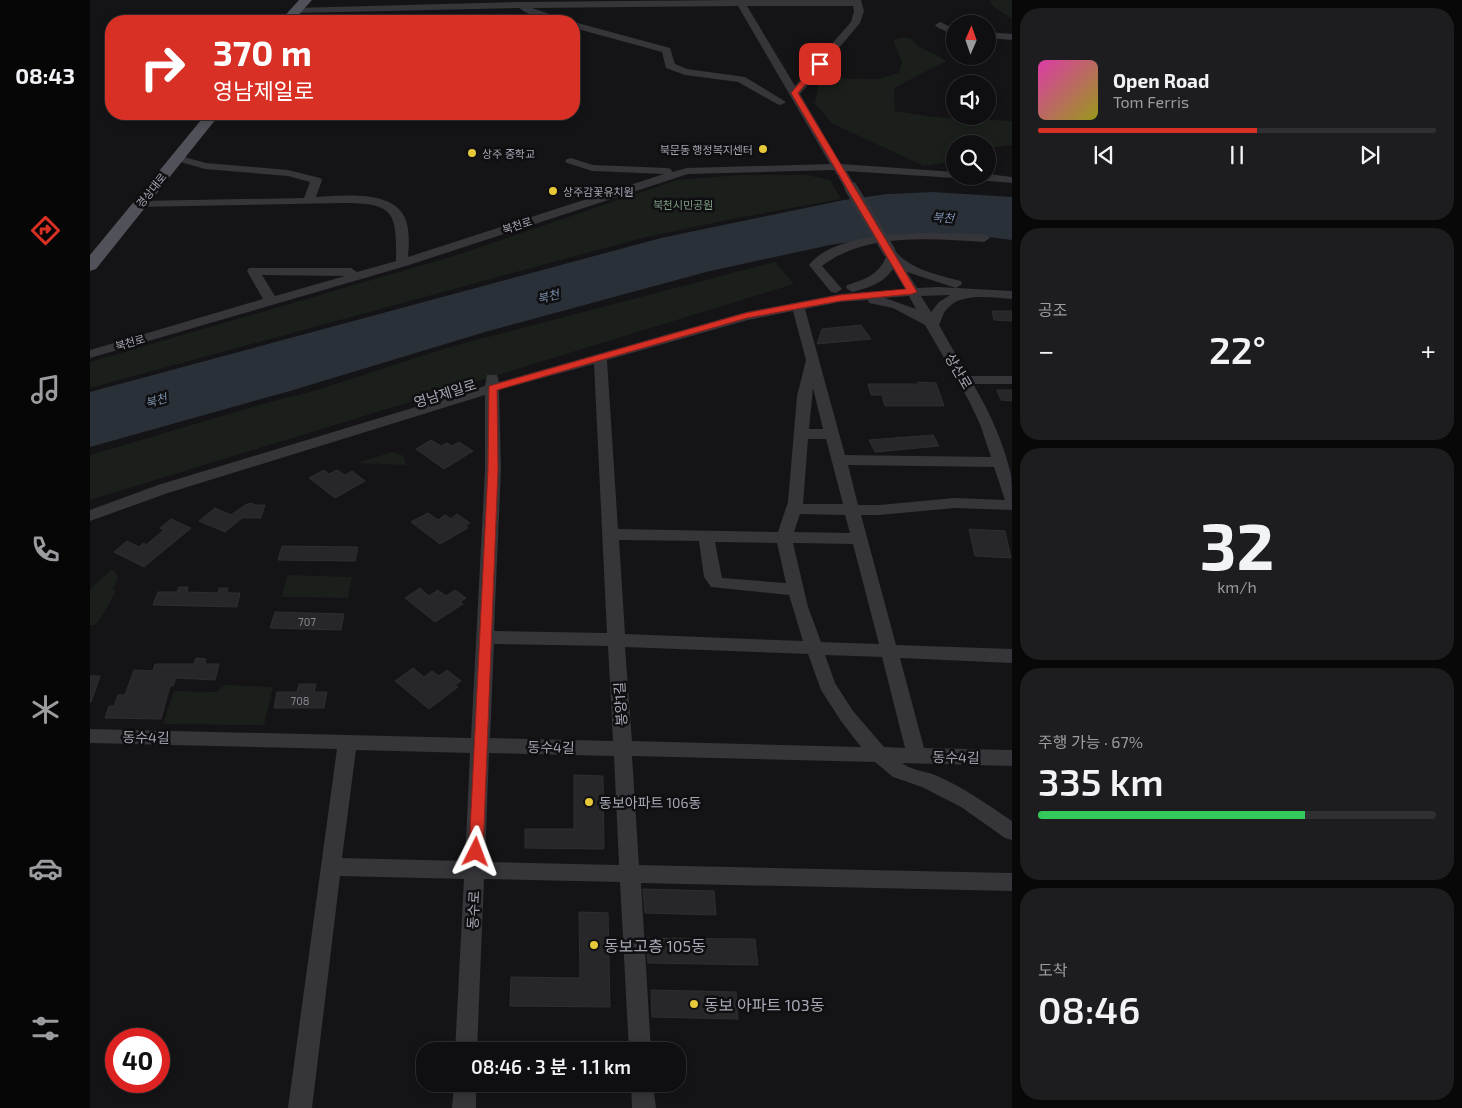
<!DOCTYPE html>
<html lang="ko">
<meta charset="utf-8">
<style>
:root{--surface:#0f0e10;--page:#1d1c1e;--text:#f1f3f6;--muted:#9b9c9f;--line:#2f2e30;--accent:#d93025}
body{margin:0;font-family:"Exo 2","Noto Sans KR",sans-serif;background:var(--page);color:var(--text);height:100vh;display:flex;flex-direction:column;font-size:19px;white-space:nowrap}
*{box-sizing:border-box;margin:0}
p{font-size:16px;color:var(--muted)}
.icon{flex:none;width:28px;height:28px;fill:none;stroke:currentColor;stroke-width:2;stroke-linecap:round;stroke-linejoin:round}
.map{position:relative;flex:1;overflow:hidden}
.panel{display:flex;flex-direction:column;gap:8px;padding:8px;background:#080809;width:450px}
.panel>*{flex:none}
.guide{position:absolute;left:15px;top:15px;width:475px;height:105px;border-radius:20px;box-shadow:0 2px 8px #0003,0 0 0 1px var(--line);background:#d93025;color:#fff;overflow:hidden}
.needle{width:32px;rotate:2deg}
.buttons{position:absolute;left:856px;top:15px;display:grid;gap:10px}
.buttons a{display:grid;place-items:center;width:50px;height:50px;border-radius:50%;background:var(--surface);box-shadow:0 2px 8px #0003,0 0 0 1px var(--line);font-size:25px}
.speed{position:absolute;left:15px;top:1028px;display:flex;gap:10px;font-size:25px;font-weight:700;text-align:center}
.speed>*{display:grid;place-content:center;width:65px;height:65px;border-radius:50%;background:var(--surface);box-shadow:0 2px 8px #0003,0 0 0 1px var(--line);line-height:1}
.speed .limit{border:8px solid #d22;background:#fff;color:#111}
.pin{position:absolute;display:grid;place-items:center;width:42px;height:42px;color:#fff;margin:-21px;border-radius:10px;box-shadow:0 2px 8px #0006}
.me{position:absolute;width:55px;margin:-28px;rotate:3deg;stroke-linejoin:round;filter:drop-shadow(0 0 4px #0008)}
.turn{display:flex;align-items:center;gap:18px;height:105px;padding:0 25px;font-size:22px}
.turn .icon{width:65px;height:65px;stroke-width:2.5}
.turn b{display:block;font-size:35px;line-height:42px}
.big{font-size:38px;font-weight:600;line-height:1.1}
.panel .card{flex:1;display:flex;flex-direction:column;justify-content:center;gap:8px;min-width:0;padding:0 18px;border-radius:20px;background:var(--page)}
.panel .dial{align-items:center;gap:0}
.dial b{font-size:65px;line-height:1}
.song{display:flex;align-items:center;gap:15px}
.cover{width:60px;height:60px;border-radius:8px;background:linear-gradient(135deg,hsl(320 70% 55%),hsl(60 70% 35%))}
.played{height:5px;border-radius:2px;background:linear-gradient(90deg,var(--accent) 55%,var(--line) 55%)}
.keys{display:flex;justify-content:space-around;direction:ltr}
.heat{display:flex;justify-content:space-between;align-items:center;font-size:28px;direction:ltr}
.charge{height:8px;border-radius:4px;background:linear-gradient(90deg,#34c759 67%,var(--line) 0)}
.trip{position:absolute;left:326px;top:1042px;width:270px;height:50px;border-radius:20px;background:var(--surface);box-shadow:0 2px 8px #0003,0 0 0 1px var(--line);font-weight:600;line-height:50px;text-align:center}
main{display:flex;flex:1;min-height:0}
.dock{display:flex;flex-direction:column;width:90px;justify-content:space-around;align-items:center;background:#060606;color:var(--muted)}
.dock .icon{width:35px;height:35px}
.dock .active{color:var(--accent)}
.dock b{font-size:22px;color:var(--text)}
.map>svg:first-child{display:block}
.green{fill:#1a1f1c}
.water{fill:#2a3038}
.building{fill:#272629;stroke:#2e2d31}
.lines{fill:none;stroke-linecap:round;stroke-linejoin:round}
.minor{fill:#35353a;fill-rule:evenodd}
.major{fill:#515159;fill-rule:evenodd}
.minor-bridge-far1{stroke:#35353a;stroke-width:10}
.minor-bridge{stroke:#35353a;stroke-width:13}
.route{fill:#d93025;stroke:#8d1f18}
.poi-dot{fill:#e7c839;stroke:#0f0e10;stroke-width:2}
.labels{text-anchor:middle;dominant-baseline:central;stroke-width:5;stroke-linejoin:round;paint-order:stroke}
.far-poi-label{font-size:11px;fill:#a6a8b5;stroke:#0f0e10;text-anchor:start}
.far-street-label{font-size:11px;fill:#a6a8b5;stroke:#0f0e10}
.far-park-label{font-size:11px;fill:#7e9f85;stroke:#0f0e10}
.number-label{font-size:11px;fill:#868791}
.far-water-label{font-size:12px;font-style:italic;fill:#7e90ae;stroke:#0f0e10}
.street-label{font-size:14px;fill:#a6a8b5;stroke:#0f0e10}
.poi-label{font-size:14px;fill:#a6a8b5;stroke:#0f0e10;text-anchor:start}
.near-poi-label{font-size:16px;fill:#a6a8b5;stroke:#0f0e10;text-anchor:start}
</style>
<main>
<nav class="dock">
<b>08:43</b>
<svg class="icon active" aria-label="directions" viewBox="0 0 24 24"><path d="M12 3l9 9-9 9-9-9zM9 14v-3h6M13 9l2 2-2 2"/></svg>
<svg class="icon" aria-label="music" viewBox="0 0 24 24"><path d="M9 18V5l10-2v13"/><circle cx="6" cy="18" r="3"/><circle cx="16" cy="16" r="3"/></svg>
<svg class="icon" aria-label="phone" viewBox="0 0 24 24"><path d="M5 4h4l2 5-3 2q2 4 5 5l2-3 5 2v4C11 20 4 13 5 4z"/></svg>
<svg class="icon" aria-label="climate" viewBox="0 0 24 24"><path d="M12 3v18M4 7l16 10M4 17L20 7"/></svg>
<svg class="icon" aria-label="car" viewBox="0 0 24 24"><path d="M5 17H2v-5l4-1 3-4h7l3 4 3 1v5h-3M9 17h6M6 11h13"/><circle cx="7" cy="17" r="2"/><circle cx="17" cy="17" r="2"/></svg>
<svg class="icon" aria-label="filters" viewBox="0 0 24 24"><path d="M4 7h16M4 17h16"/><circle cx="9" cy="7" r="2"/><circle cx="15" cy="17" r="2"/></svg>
</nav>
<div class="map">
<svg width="922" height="1108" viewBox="0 0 922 1108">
<rect width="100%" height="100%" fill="#141315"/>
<g class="green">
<path d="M899 0H922V19L903 6Z"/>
<path d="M813 37 821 38C828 50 844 52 856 61L804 88 805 111 844 117 922 121V145L898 148V144H865V157L852 163 834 166 743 124 725 104 729 78 788 79 809 73 812 62 803 40Z"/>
<path d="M650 175H717L740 180 751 199 637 220 548 239 0 388V362L367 255 587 180Z"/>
<path d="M685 262 704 284 0 500V455L176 403 227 390 363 346Z"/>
<path d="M302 452 314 456 316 465 267 463Z"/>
<path d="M21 570 25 571 28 577 23 589 26 591 14 613 5 625H0V589Z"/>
<path d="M197 575 262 577 258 598 192 597Z"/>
<path d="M135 685 183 687 174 725 73 724 84 691 126 692Z"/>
</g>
<path class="water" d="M843 192 922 197V240L897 237 809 235 740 245 616 272 395 332 200 391 0 447V392L571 238 754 200 797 194Z"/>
<g class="building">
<path d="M902 311H922V321L904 320Z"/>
<path d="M771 325 781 339 727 344 732 329Z"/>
<path d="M828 382 846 383 854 406H795L792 395H781L778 384H828Z"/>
<path d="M907 390H922V401L911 400Z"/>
<path d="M843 435 849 446 785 452 779 440Z"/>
<path d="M341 440 351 446 357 443 362 446 369 442 383 451 354 469 326 449Z"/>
<path d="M234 470 239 474 247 470 255 475 262 471 275 481 245 498 219 478Z"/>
<path d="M162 503 163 505H175L171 518H152L135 532 109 521 125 508 141 515 155 505Z"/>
<path d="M338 513 348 520 355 515 361 519 367 514 380 523 375 526 378 528 350 544 321 522Z"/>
<path d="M81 519 101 528 54 567 24 552 37 541 49 547 54 543 56 545 74 530 70 528Z"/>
<path d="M879 529 915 531 921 558 885 556Z"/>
<path d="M192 546 268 547 265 561 188 560Z"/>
<path d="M89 587H98L97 592 128 593 129 588H138L137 593H150L147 607 63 605 68 592H87Z"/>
<path d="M330 588 339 596 348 590 356 596 365 590 376 598 370 602 373 604 345 622 315 598Z"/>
<path d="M185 612 254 614 251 630 180 628Z"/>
<path d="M106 658 116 659 115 664H129L125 680 86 678 83 686H80L71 719 15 718 19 706H24L28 695H35L44 670 63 671 65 664H104Z"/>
<path d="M323 668 334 677 342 671 349 676 357 670 371 681 365 685 368 687 339 709 305 681Z"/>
<path d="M0 676H10L1 702H0Z"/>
<path d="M209 684H226L224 692H237L234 708H184L187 692H207Z"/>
<path d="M484 775 513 776 514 849 435 848V829H484Z"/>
<path d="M553 889 624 891 626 915 555 913Z"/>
<path d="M489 912 518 913 520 1007 420 1006 421 977 490 978Z"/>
<path d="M556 938 665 939 668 965 558 963Z"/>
<path d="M561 990 646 992 648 1019 562 1017Z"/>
</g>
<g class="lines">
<g class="minor">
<path d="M644 0H771L774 11 770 23 710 94 751 164 865 172V176H898V174L922 177V183L875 179 870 177 865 178 755 171V175H747L744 170 598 174 316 266 0 358V350L173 299 157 271 159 268H261L267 272 306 261C307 212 304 203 253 203L45 207 43 205 45 203 49 201 214 198 220 182 198 176 115 169 83 160 81 158 83 156 87 155 116 163 198 170 230 178 232 180 226 197C252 196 302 189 315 218 320 230 319 244 318 257L574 174 502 171 477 163 475 161 477 159 481 158 503 165 577 168 581 169 582 172 597 168 740 164 648 6 442 8 474 19 476 21C459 21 442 18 429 8L207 13 202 10 204 8 428 2ZM657 6H763L764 11 761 22 705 86ZM172 275 255 276 185 296Z"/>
<path d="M484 22 580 48 585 64 597 69 655 77 696 102 691 105 687 104 648 82 595 75 576 68 572 52 484 28Z"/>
<path d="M850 22 865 29V36L847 27 845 25Z"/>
<path d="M898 32 922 34V40L898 38Z"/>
<path d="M830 233 894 234 900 238 894 242C842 239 776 232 732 266L752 289 746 293 741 292 719 265C741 237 797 235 830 233Z"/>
<path d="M799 247 803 248C817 269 848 275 871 281L872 284 866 288 817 272 827 288 848 287 922 291V299C903 298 872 292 858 308 853 312 852 319 849 325L878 376H922V384H883C900 412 914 444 921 475 922 485 922 499 922 510L865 508 789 515H771L806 645 922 649V663L810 658 834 748 922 750V766L812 763C821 770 834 771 845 775 873 787 897 804 922 821V840L915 838 871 807 832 787 803 777 785 762 542 756 549 865 922 873V891L551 883 561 1051H539L530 882 394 879 387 1051H365L374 879 250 876 222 1108H198L247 749 0 743V729L381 738 395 469V395L78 493 0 521V510L68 485 395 386 397 375H407L409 382 656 312 750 294 815 289 803 269C794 283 778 288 762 292L756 288 757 285C776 279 788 275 796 257L793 251ZM860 295 849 302 841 312 831 296ZM819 296 826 309 795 298ZM778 300 779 303 803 308 835 325 878 399 890 424 901 457 755 455 715 309 750 302ZM703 311 716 360 707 396 698 502 688 532 528 529 517 360 658 320ZM504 364 517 633 404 631 411 469 409 390ZM723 388 733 429H719ZM718 439H736L753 504H713ZM758 465 904 467 915 500 865 498 789 505H768ZM710 514 755 515 760 533 704 532ZM529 540 609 541 614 577 621 587 699 595 713 641 535 634ZM625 542 687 543 696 583 632 578ZM703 543 763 544 789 644 731 642 718 607ZM404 644 518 646 523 741 400 738ZM535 647 718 654 731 690 751 721 771 747 542 741ZM735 655 792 657 815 748 794 747 763 711 745 683ZM266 750 380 753 375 861 252 858ZM399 753 524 756 529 865 395 862Z"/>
<path d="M364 1084H386V1108H362Z"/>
<path d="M541 1084H563L566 1108H542Z"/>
</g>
<g class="major">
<path d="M209 0H222L203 21H190Z"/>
<path d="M116 114H130L6 269 0 271V255Z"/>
</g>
<path class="minor-bridge-far1" d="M753 175 761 189"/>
<path class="minor-bridge" d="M761 188 799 251"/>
</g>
<path class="route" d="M727 62 733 64 708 93 827 292 822 294 750 301 657 318 407 390 408 469 393 852 391 856 386 858 381 856 379 852 398 469 399 386 656 313 750 295 816 289 701 93Z"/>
<g class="poi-dot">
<circle cx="673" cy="149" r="5"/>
<circle cx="382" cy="153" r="5"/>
<circle cx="463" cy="191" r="5"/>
<circle cx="499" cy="802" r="5"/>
<circle cx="504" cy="945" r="5"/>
<circle cx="604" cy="1004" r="5"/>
</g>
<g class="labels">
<g class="far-poi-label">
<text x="663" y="149" text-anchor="end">북문동 행정복지센터</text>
<text x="392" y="153">상주 중학교</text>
<text x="473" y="191">상주감꽃유치원</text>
</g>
<g class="far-street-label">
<text transform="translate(61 190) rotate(-51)">경상대로</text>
<text transform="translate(427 225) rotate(-18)">북천로</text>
<text transform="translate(40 342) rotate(-16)">북천로</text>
</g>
<g class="far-park-label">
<text x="593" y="204">북천시민공원</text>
</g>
<g class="number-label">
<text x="217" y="621">707</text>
<text x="210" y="700">708</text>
</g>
<g class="far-water-label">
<text transform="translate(853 217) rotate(4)">북천</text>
<text transform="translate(458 296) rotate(-14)">북천</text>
<text transform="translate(66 400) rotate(-16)">북천</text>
</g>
<g class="street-label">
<text transform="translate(869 371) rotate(60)">상산로</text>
<text transform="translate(355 393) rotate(-17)">영남제일로</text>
<text transform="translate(530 704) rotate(-93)">봉양1길</text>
<text transform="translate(56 737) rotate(1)">동수4길</text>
<text transform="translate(461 747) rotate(1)">동수4길</text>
<text transform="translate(866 757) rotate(1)">동수4길</text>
<text transform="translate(383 910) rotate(-87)">동수로</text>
</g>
<g class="poi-label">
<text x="509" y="802">동보아파트 106동</text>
</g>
<g class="near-poi-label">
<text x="514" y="945">동보고층 105동</text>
<text x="614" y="1004">동보 아파트 103동</text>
</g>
</g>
</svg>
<div class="buttons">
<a><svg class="needle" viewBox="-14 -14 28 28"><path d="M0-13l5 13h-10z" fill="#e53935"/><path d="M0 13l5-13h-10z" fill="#9b9c9f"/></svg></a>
<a><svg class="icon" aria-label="sound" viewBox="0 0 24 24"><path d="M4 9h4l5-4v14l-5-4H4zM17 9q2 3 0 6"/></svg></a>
<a><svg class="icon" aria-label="search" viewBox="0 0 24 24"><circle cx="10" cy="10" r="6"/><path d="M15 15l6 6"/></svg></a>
</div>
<div class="speed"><div class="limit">40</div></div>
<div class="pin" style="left:730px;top:64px;background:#d93025"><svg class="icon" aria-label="arrive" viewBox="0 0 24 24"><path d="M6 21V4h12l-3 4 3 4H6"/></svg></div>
<svg class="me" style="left:386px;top:852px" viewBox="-20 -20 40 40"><path d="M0-17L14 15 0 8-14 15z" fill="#d93025" stroke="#fff" stroke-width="4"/></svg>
<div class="trip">08:46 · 3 분 · 1.1 km</div>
<div class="guide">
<div class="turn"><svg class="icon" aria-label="right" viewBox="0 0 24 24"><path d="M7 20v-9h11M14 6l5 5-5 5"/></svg><div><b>370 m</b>영남제일로</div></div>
</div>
</div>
<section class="panel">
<div class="card">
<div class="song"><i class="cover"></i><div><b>Open Road</b><p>Tom Ferris</p></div></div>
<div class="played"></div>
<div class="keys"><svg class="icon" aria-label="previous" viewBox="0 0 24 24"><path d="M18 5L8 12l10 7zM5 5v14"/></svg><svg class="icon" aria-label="pause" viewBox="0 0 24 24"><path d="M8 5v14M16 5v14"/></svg><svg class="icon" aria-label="next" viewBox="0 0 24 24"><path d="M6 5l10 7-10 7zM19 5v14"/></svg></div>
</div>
<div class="card"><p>공조</p>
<div class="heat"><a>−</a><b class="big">22°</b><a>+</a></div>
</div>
<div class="card dial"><b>32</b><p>km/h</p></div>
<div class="card"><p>주행 가능 · 67%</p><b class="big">335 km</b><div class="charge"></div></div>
<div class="card"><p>도착</p><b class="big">08:46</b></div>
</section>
</main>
